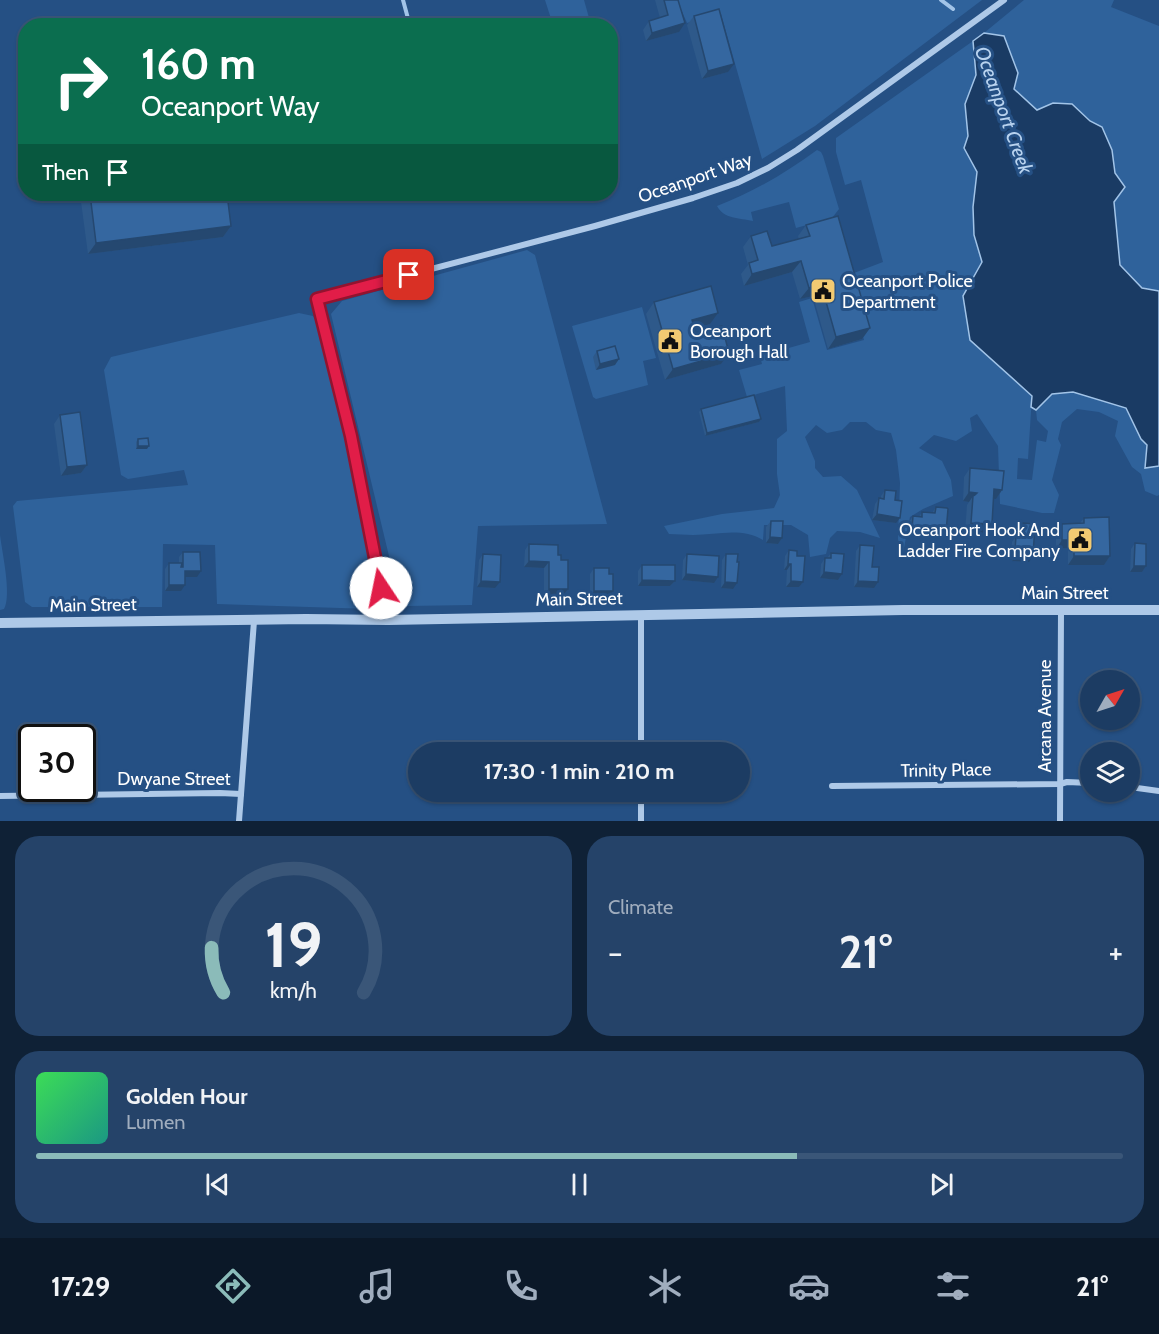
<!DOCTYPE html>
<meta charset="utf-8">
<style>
:root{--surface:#1c3c63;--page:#254369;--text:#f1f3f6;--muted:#a0adbe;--line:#3a5678;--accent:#8bbbb9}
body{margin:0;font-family:Cabin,sans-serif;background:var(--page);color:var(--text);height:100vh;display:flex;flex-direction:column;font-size:22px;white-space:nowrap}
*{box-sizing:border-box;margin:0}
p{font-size:20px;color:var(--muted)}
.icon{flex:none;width:33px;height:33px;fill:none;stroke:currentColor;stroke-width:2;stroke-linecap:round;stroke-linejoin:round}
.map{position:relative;height:821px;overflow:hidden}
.side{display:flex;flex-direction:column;gap:15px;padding:15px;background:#0f2136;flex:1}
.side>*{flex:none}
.hud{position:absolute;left:18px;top:18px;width:600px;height:183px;border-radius:24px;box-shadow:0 2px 4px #0004,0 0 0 2px var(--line);background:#0b6e4f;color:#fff;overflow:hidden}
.needle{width:39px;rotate:51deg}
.tools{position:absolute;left:1080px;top:670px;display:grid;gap:12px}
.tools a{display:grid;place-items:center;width:60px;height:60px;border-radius:50%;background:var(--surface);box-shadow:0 2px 4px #0004,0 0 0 2px var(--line);font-size:30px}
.speed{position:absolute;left:18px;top:724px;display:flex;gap:12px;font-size:30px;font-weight:700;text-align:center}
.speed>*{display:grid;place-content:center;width:78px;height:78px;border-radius:50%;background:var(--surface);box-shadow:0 2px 4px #0004,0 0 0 2px var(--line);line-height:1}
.speed .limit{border:3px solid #111;border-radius:9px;background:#fff;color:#111}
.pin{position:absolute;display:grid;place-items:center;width:51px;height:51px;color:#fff;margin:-26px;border-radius:12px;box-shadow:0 3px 9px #0006}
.me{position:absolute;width:66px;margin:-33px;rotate:349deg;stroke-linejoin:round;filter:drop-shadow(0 0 4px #0008)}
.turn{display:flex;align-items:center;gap:21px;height:126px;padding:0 24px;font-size:27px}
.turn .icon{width:78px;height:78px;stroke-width:2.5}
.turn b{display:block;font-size:42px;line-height:51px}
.then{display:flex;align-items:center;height:57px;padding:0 24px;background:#0003;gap:12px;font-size:22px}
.big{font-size:45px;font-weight:700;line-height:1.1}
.side .card{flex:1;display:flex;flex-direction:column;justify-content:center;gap:9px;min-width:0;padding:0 21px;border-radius:24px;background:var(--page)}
.side .dial{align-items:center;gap:0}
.dial svg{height:156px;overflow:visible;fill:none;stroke:var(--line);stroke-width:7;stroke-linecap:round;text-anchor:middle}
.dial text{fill:var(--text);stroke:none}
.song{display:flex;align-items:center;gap:18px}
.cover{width:72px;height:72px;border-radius:9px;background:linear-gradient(135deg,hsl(130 70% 55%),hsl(170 70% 35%))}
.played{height:6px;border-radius:3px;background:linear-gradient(90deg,var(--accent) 70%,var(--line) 70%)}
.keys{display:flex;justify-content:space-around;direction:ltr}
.heat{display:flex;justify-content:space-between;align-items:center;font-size:33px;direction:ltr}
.side .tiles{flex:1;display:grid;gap:15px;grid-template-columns:1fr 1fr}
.card:last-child{grid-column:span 2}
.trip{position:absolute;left:408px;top:742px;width:342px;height:60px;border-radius:30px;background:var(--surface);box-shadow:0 2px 4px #0004,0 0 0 2px var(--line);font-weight:700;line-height:60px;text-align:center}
.menu{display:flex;height:96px;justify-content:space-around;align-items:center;background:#0b1828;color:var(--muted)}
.menu .icon{width:42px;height:42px}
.menu .on{color:var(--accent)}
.menu b{font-size:27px;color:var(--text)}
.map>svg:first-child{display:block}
.green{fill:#2f629b}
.water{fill:#1a3b64;stroke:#a2c4e8;stroke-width:1.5}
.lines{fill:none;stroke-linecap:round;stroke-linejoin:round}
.stream{stroke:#a2c4e8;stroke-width:4}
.minor{stroke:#aec9e8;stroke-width:6}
.tertiary{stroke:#aec9e8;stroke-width:10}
.wall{fill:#2e598a}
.shaded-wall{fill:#254870}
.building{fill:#3567a0;stroke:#254870;stroke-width:1.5}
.route-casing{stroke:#92132f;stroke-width:15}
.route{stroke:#e11d48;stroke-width:10}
.labels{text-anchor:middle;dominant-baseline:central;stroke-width:6;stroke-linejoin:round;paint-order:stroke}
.street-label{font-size:18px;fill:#fff;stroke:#255084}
.poi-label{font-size:18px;fill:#fff;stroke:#255084;text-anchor:start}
.water-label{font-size:20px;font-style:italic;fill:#b9d3ef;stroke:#255084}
</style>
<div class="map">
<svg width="1159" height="821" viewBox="0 0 1159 821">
<rect width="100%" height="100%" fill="#255084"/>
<g class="green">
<path d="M545 0H584L591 25H553Z"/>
<path d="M677 0H982L815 126 762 159 721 14 687 23Z"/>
<path d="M1024 0H1114L1111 7 1159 26V291L1142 288 1120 265 1114 202 1125 187 1115 173 1112 150 1102 127 1090 121 1072 104 1053 103 1037 110 1013 89 1004 36 984 33Z"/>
<path d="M973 41 976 75 965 104 968 136 964 148 977 172 973 207 974 235 982 262 963 296 1032 396 1028 459 1018 458 1017 479 1032 480 1037 440 1046 442 1048 431 1037 420 1036 410 1052 394 1073 392 1126 408 1141 439 1147 445 1145 468 1159 466V495L1157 496 1145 491 1141 474 1132 467 1115 436 1118 421 1099 412 1077 409 1062 422 1058 439 1061 445 1052 480 1059 495 1054 513H1042L1000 504 998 446 977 414 970 418 972 431 956 441 934 435 919 448 942 461 951 480 953 496 923 509 910 517 902 558 898 539 900 483 896 450 891 433 876 430 866 422H850L842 430 827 433 816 425 805 437 815 461V468L823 477 841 476 857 490 880 538 860 532 837 531 830 538 826 554 810 557 808 535 791 525H764L763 540C741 527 717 535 693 535 685 535 677 534 669 534L664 526 722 514 774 508 780 495 777 474V439L787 431 785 386 747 397 739 370 762 364 760 356 810 342 799 302 812 298 827 350 864 340 851 295 854 273 883 262 861 180 845 185 836 152V138Z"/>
<path d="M817 150 821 152 823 156 839 209 832 218 796 228 789 202 751 212 753 221C739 218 724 219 717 206 753 192 786 173 817 150Z"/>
<path d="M527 250 535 255 607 524 478 526 472 605 407 606 400 602 331 314 342 301Z"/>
<path d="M642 307 656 358 643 361 648 385 596 399 593 397 572 326Z"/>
<path d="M299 313 313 316 319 327 381 598C380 604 377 607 372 609L217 604 215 545 163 544 162 607H32L25 602 13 506 17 501 188 485 184 470 128 479 121 475 104 370 111 357Z"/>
<path d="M0 535C2 552 12 596 4 609L0 610Z"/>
</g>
<path class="water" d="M984 33 1004 36 1018 73 1014 89 1037 110 1053 103 1072 104 1090 121 1102 127 1112 150 1115 173 1125 187 1114 202 1120 265 1142 288 1159 291V466L1145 468 1147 445 1141 439 1126 408 1073 392 1052 394 1036 410 1031 407 1032 396 970 340 963 296 982 262 974 235 973 207 977 172 964 148 968 136 965 104 976 75 973 41Z"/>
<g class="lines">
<g class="stream">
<path d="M403 0 410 26"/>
<path d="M941 0 953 9"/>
</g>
<g class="minor">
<path d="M641 615V753"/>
<path d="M388 620 351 436 317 299 595 226 693 198 737 183 768 168 797 150 1004 0"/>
<path d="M832 786 1060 784 1067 782 1090 783"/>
<path d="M1130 787 1159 791"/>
<path d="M641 792V821"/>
<path d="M0 796 220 793 241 794"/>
<path d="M239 821 254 621"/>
<path d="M1060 821 1061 610"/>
</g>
<path class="tertiary" d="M0 623 306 619 388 620 903 610H1159"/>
</g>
<g class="wall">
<path d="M655 0H678L679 32 646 41 643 30 649 21 660 18Z"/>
<path d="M694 16 728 72 702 79 687 25Z"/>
<path d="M80 194H227L231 226 223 237 88 254Z"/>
<path d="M806 225 870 328 862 339 828 349 813 296 800 299 792 272 744 286 741 274 748 265 743 247 751 236 772 246 799 239 798 236Z"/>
<path d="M654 302 710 324 695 329 696 333 721 364 665 380 646 314Z"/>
<path d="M597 351 615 365 596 370 593 357Z"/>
<path d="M701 409 761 419 759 422 705 436 699 412Z"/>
<path d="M60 415 87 465 81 473 61 476 54 424Z"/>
<path d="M138 439 147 449H136V442Z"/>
<path d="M970 468 1002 490 996 499 993 498 986 533 965 532 967 505 969 502 963 501 964 477Z"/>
<path d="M885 490 895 500 896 523 872 520 875 504 879 498 881 499V496Z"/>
<path d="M936 507 946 532 942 537 908 535 909 522 913 516 919 517 922 512 932 513Z"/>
<path d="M1084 518 1110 556 1104 565H1068V548L1056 549V532L1062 524 1080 523Z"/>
<path d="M771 521 782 538 778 544 766 543V527Z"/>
<path d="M1023 523 1029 562 1012 561V557L1011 556 1012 542 1016 536H1019V529Z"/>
<path d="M1135 543 1146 566 1142 572H1130L1131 549Z"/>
<path d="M529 544 558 555 563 595H544V568L524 567 525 550Z"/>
<path d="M860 545 872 567 874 588 854 587 856 551Z"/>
<path d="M789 550 797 556 803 582 799 587H786L787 570H784L785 556Z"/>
<path d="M183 552 197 577H185L181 591H165V569L169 563H179V557Z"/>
<path d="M831 553 842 574 838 580 820 578 821 564 825 558H827Z"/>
<path d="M483 554 495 588 477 587 479 560Z"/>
<path d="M687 554 714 583 682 580 683 560Z"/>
<path d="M726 554 733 589 721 588 722 560Z"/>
<path d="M642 565 675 581 670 586H638V571Z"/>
<path d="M594 568 609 574 613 591 609 597H590V574Z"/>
</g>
<g class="shaded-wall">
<path d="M685 23 679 32 646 41 652 33Z"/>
<path d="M734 64 728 72 702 79 708 71Z"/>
<path d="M231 226 223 237 88 254 96 243Z"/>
<path d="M801 261 792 272 744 286 752 274Z"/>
<path d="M821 284 813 296 800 299 809 288Z"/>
<path d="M718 313 710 324 684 332 692 320Z"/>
<path d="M870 328 862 339 828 349 836 337Z"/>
<path d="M729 353 721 364 665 380 673 369Z"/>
<path d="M619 359 615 365 596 370 600 364Z"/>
<path d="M761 419 759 422 705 436 707 433Z"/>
<path d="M138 446H149L147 449H136Z"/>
<path d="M87 465 81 473 61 476 67 467Z"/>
<path d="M994 489 1002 490 996 499 988 498Z"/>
<path d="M969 492 977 493 973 499V496L969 502 963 501Z"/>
<path d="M877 514 900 518 896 523 872 520Z"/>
<path d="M971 523 992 524 986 533 965 532Z"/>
<path d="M912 529 946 532 942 537 908 535Z"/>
<path d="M770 537 782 538 778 544 766 543Z"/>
<path d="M1062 540H1074L1068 548 1056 549Z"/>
<path d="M1016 555 1033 556 1029 562 1012 561Z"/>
<path d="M1074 556H1110L1104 565H1068Z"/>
<path d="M529 561 549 562 544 568 524 567Z"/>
<path d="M788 564H791L787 570H784Z"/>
<path d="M1134 566H1146L1142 572H1130Z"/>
<path d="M185 571H201L197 577H181Z"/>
<path d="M824 572 842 574 838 580 820 578Z"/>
<path d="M686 574 718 577 714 583 682 580Z"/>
<path d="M642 580 675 581 670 586H638Z"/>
<path d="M481 581 500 582 495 588 477 587Z"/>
<path d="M791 581 803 582 799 587H786Z"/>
<path d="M858 581 878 582 874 588 854 587Z"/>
<path d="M725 582 737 583 733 589 721 588Z"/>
<path d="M169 585H185L181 591H165Z"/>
<path d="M549 589H568L563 595H544Z"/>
<path d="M594 591H613L609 597H590Z"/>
</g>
<g class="building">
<path d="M664 0H678L685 23 652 33 649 21 668 15Z"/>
<path d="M719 9 734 64 708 71 694 16Z"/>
<path d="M90 194H227L231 226 96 243Z"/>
<path d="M838 216 870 328 836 337 821 284 809 288 801 261 752 274 749 263 758 260 751 236 767 231 772 246 810 236 806 225Z"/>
<path d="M711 286 718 313 692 320 696 333 722 326 729 353 673 369 654 302Z"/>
<path d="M615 346 619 359 600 364 597 351Z"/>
<path d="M754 395 761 419 707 433 701 409Z"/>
<path d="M80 412 87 465 67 467 60 415Z"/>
<path d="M148 438 149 446H138V439Z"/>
<path d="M970 468 1004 471 1002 490 994 489 992 524 971 523 973 496 975 495 977 493 969 492Z"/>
<path d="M885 490 896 491 895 500 902 501 900 518 877 514 879 498 884 499Z"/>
<path d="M936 507 947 508 948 509 946 532 912 529 913 516 922 517V512L935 513Z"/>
<path d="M1109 517 1110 556H1074V540H1062V524L1084 523V518Z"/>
<path d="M771 521H783L782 538 770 537Z"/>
<path d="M1023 523 1035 524 1033 556 1016 555V551L1015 550 1016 536 1022 537Z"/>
<path d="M1135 543 1146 544V566H1134Z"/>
<path d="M529 544 558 545V555H561V560H568V589H549V562L529 561Z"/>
<path d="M860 545 874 546 872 567H879L878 582 858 581Z"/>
<path d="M789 550 797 551V556H805L803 582 791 581V564H788Z"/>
<path d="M183 552H200L201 571H185V585H169V563H182L181 567H183Z"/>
<path d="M831 553 844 554 842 574 824 572 825 558H831Z"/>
<path d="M483 554 501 555 500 582 481 581Z"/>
<path d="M687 554 719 556 718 577 686 574Z"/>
<path d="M726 554H738L737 562H739L737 583 725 582Z"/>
<path d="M642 565H675V581L642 580Z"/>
<path d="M594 568H609V574H613V591H594Z"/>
</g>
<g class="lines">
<g class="route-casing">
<path id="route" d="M381 588 351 436 317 299 409 275"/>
</g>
<use href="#route" class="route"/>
</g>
<defs>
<g id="civic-square" transform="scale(1.35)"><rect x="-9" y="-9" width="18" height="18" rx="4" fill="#f2ca72" stroke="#255084"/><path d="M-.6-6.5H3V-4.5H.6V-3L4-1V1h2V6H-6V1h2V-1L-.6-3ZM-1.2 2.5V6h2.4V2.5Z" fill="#111"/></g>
</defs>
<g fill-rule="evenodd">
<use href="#civic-square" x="823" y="291"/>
<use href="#civic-square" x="670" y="341"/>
<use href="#civic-square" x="1080" y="540"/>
</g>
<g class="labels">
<g class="street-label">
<text transform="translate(695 178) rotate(-19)">Oceanport Way</text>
<text x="1065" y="593">Main Street</text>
<text transform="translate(579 599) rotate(-1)">Main Street</text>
<text transform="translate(93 605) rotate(-1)">Main Street</text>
<text transform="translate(1045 716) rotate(-90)">Arcana Avenue</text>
<text transform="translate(946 770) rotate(-1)">Trinity Place</text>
<text x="174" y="779">Dwyane Street</text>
</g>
<g class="poi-label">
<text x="842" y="281">Oceanport Police<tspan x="842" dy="21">Department</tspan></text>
<text x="690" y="331">Oceanport<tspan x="690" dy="21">Borough Hall</tspan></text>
<text x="1060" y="530" text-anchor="end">Oceanport Hook And<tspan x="1060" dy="21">Ladder Fire Company</tspan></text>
</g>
<g class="water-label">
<text transform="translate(1004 110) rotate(70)">Oceanport Creek</text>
</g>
</g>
</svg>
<div class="tools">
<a><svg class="needle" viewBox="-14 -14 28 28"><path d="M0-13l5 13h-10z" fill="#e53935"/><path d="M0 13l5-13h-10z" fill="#a0adbe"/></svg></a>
<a><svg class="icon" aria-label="layers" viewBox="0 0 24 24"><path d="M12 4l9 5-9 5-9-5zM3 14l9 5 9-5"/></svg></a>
</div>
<div class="speed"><div class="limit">30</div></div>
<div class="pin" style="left:409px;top:275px;background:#d93025"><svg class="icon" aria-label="arrive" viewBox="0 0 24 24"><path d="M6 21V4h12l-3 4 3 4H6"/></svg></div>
<svg class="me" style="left:381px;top:588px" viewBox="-20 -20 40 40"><circle r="19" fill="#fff"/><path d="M0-13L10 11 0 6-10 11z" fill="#e11d48"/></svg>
<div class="trip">17:30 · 1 min · 210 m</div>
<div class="hud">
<div class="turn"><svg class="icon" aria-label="right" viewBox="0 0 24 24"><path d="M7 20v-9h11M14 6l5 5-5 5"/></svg><div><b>160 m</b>Oceanport Way</div></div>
<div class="then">Then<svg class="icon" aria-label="arrive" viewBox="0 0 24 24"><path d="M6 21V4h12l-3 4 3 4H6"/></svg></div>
</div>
</div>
<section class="side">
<div class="tiles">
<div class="card dial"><svg viewBox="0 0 100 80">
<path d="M14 69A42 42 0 1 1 86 69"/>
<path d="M14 69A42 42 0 0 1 8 46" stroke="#8bbbb9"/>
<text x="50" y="56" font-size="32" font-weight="700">19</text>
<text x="50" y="72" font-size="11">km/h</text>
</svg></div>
<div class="card"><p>Climate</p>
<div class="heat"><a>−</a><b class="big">21°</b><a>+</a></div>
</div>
<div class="card">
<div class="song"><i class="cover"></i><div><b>Golden Hour</b><p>Lumen</p></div></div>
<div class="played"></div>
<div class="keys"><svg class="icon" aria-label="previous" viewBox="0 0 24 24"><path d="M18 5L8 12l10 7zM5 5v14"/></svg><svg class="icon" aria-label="pause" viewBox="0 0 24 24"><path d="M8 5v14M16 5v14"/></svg><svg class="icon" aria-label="next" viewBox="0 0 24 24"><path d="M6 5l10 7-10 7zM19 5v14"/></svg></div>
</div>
</div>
</section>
<nav class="menu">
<b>17:29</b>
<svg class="icon on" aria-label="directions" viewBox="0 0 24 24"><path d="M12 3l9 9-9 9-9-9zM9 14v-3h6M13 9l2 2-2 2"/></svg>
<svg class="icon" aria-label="music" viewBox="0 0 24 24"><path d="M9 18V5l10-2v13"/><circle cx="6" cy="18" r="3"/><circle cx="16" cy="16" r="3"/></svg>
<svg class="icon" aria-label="phone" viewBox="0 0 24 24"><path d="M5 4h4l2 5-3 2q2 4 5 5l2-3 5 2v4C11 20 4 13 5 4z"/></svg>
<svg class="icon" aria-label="climate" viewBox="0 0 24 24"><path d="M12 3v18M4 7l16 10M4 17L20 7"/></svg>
<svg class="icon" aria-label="car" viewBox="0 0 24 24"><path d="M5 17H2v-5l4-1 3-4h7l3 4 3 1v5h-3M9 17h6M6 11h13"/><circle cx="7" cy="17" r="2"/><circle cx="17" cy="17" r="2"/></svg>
<svg class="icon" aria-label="filters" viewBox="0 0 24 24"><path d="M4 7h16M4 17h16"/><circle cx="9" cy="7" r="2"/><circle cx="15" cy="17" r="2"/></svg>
<b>21°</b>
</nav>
